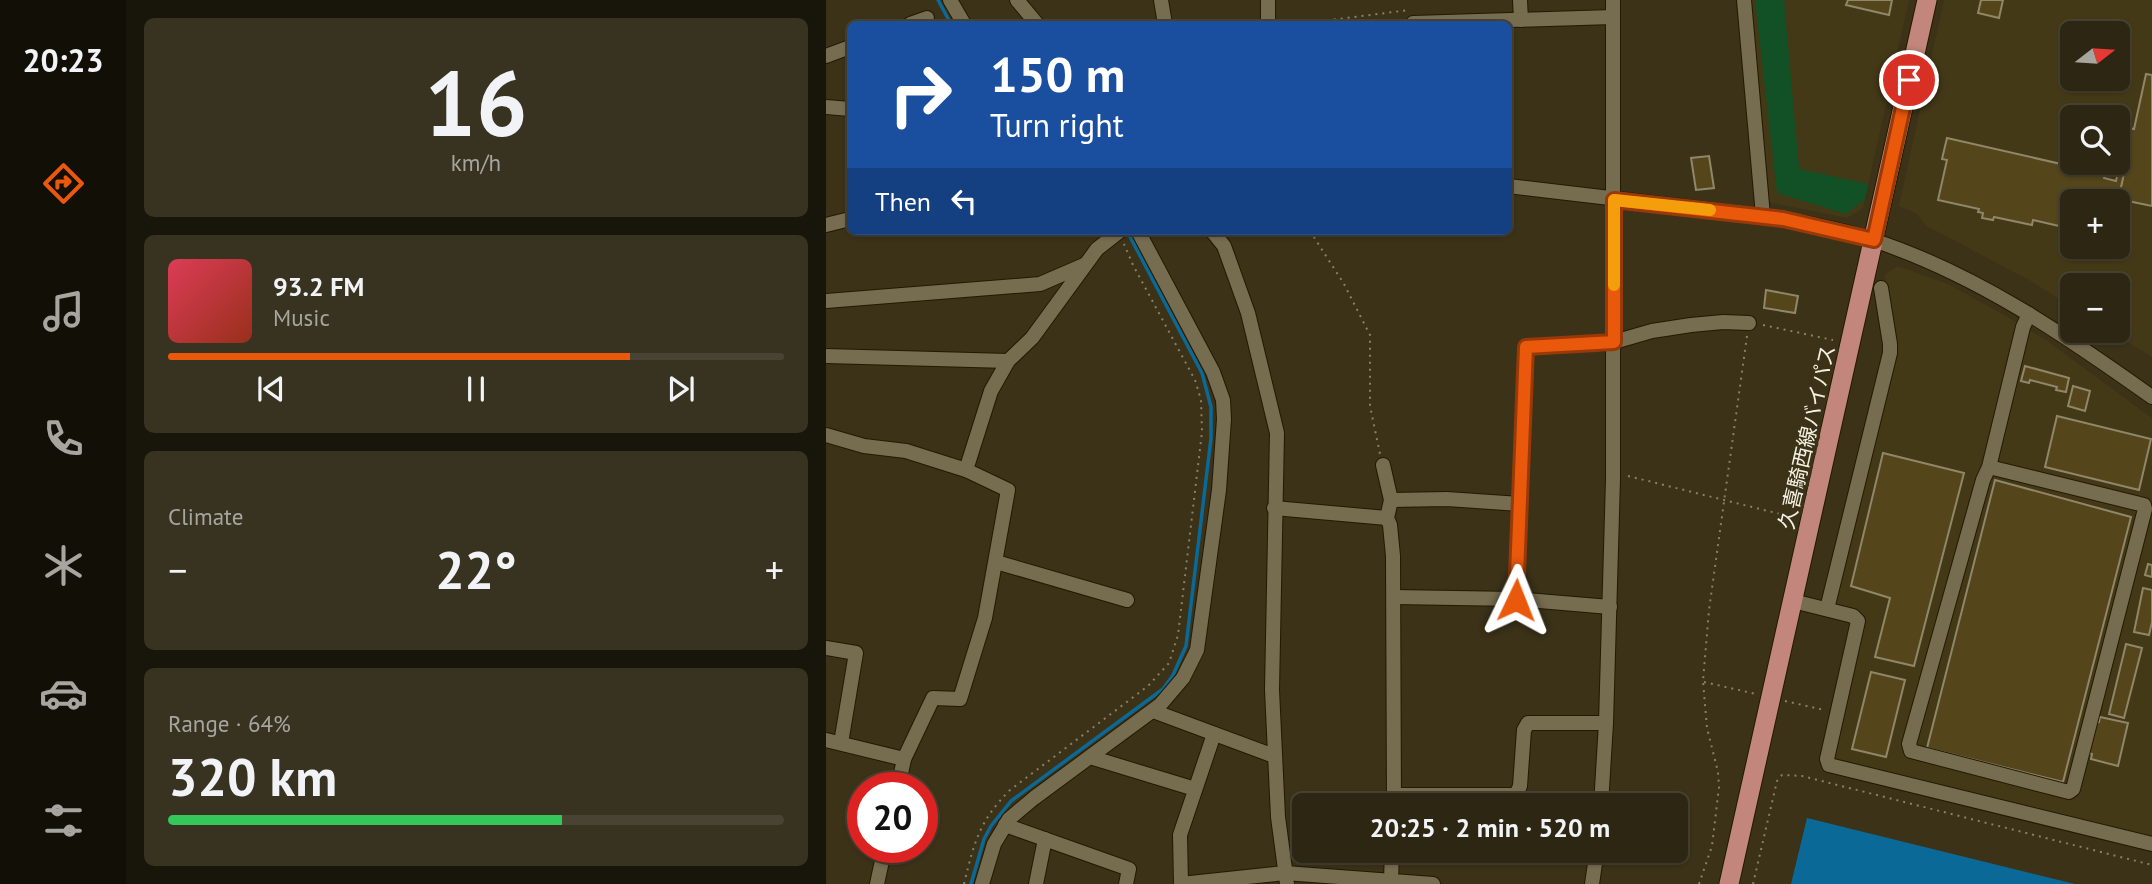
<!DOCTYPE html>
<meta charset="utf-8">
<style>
:root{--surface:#2c2612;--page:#383220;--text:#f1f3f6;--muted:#a6a59f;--line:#484332;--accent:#ea580c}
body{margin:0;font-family:"PT Sans","Noto Sans JP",sans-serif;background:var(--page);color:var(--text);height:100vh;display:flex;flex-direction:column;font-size:26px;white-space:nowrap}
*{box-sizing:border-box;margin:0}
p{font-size:23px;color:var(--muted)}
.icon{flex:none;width:38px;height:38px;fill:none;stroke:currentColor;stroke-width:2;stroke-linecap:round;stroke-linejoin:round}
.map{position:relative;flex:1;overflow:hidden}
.side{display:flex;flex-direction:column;gap:18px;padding:18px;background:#18150a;width:700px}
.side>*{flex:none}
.top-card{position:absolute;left:21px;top:21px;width:665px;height:214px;border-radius:10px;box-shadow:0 2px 5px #0004,0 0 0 2px var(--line);background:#1a4fa0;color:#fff;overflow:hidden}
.needle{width:46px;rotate:73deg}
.controls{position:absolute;left:1234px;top:21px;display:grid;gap:14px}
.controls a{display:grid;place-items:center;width:70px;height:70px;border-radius:10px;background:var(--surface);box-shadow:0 2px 5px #0004,0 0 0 2px var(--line);font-size:35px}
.speed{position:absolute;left:21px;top:772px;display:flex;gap:14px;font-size:35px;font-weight:700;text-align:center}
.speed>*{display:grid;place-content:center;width:91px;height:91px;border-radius:50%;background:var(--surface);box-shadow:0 2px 5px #0004,0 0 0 2px var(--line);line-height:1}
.speed .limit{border:10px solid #d22;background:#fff;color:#111}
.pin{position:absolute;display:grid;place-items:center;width:60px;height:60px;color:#fff;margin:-30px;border:4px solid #fff;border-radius:50%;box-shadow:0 2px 7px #0007}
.me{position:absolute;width:77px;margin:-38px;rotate:2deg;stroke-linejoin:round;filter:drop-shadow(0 0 5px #0008)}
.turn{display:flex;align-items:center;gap:24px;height:147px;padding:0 28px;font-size:32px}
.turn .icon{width:91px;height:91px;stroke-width:2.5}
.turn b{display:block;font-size:49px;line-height:60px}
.then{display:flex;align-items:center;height:66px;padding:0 28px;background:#0003;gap:14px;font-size:26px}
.big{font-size:52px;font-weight:600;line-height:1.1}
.side .widget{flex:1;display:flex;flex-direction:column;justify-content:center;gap:10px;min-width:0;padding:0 24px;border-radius:10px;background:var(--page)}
.side .dial{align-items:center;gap:0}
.dial b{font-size:91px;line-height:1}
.song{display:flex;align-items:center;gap:21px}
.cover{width:84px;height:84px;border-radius:10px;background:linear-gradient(135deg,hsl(350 70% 55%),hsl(10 70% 35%))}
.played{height:7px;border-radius:4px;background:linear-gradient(90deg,var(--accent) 75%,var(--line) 75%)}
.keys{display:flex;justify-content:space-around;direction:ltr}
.heat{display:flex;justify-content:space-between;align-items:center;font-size:38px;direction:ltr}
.charge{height:10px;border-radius:5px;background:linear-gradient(90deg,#34c759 64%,var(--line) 0)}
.trip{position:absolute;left:466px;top:793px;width:396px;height:70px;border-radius:10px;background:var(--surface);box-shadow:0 2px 5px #0004,0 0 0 2px var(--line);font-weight:600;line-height:70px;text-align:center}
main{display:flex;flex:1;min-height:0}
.tabs{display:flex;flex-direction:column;width:126px;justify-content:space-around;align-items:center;background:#120f07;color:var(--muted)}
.tabs .icon{width:49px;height:49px}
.tabs .selected{color:var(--accent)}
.tabs b{font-size:32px;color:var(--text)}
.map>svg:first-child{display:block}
.built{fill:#443917;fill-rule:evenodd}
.green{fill:#125025}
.water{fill:#0b6997}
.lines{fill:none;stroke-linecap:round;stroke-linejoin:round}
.stream{stroke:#0b6997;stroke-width:3.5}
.building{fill:#54461a;stroke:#908669;stroke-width:2}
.minor-casing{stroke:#221a01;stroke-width:16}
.major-casing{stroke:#221a01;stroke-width:21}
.path{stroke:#89816c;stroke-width:2;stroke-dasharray:2 5;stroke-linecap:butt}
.minor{stroke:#766c50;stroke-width:14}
.major{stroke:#c2867c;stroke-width:19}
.route-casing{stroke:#983908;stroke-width:18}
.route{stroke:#ea580c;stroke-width:12}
.slow{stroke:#f59e0b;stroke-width:12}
.labels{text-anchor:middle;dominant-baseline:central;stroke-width:7;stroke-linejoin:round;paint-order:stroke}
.street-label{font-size:21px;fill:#f6f1e2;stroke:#3b3218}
</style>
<main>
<nav class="tabs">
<b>20:23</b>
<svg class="icon selected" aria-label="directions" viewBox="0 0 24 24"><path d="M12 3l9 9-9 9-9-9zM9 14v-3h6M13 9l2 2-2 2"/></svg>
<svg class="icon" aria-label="music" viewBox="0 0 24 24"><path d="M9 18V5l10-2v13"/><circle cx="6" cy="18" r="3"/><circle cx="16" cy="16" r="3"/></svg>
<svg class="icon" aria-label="phone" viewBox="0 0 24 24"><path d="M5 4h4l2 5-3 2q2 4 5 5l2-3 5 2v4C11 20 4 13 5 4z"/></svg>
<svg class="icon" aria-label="climate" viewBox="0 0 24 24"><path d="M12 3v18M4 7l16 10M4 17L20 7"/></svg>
<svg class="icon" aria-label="car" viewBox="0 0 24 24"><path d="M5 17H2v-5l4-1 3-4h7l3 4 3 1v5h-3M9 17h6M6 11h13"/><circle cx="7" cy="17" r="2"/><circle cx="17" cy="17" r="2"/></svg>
<svg class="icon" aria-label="filters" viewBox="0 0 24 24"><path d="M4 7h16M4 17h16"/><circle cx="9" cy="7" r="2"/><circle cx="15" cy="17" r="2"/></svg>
</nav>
<section class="side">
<div class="widget dial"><b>16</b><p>km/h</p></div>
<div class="widget">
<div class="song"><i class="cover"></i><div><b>93.2 FM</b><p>Music</p></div></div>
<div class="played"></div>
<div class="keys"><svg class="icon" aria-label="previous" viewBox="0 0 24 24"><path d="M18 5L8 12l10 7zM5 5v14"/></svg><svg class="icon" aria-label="pause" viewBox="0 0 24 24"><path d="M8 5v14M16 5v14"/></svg><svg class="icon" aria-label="next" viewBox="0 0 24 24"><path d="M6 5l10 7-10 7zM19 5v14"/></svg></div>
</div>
<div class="widget"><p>Climate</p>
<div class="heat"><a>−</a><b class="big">22°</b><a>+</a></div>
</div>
<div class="widget"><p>Range · 64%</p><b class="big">320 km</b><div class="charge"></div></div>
</section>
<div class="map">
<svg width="1326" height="884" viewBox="0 0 1326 884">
<rect width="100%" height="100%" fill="#3b3218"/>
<g class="built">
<path d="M923 0H1083L1037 208 1021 218 942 202Z"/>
<path d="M1118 0H1326V357L1284 331H1292V285H1246V307L1201 279 1099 225 1090 213 1073 206ZM1246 33H1292V79H1246ZM1246 117H1292V163H1246ZM1246 201H1292V247H1246Z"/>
<path d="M1072 266 1124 285 1183 318 1221 341 1326 418V838L1010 761 1007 756 1039 616 1011 608 1007 603 1064 319 1059 274Z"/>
</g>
<path class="green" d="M929 0H958L973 169 1042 184 1039 199 1020 214 951 193Z"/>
<path class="water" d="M981 818 1249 884H965Z"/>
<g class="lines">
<g class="stream">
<path d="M112 0 125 24"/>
<path d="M145 884 158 839 165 826 185 801 337 689 347 675 360 646 385 438V407L376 373 301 231"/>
</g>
</g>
<g class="building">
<path d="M1022 0H1066L1063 15 1020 5Z"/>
<path d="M1155 0H1177L1173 18 1152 13Z"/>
<path d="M1320 74 1326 75V206L1292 199 1299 169 1293 167 1302 128 1308 129Z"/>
<path d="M1121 138 1279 174 1278 178 1290 181 1293 167 1299 169 1293 196 1271 191 1269 201H1246V229L1207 220 1206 225 1168 217 1167 220 1156 218 1157 213 1152 212 1153 209 1112 200 1121 160 1116 159Z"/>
<path d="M883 156 888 188 870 190 865 158Z"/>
<path d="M940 290 972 296 969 313 938 308Z"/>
<path d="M1199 366 1243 378 1240 392 1230 390 1231 387 1204 380 1203 383 1195 381Z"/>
<path d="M1247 386 1264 391 1259 411 1242 406Z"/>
<path d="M1231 416 1325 439 1313 490 1219 467Z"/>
<path d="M1057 453 1138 473 1088 666 1049 657 1064 598 1025 586Z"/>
<path d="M1169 480 1305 517 1237 782 1101 748Z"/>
<path d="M1322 564 1326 565V577L1319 575Z"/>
<path d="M1317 588 1326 590V622L1323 635 1308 632Z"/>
<path d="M1300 644 1316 648 1298 718 1283 714Z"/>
<path d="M1045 672 1079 680 1060 757 1026 749Z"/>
<path d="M1274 717 1302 723 1292 766 1265 759 1266 754 1262 753 1268 724 1273 722Z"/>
</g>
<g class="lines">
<g class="minor-casing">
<g id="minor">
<path d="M124 0 138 24"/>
<path d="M191 0 211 24"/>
<path d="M335 0 339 24"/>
<path d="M694 0 695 20"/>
<path d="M918 0 937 216"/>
<path d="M587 23 787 17"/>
<path d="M84 24 101 18"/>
<path d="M442 24V0"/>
<path d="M0 56 24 47"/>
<path d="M0 107 24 109"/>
<path d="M682 186 937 216C974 222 1012 228 1047 240 1150 274 1239 335 1326 397"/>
<path d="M0 225 24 219"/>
<path d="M386 231 398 246 422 313 451 433 446 690 452 817 461 884"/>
<path d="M0 301 214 284 258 265"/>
<path d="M0 356 182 361"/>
<path d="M0 435 38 446 80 451 140 470"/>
<path d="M557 465 565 500 561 518 564 525 567 556 568 805"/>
<path d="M1163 467 1318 505 1319 509 1247 789 1243 792 1085 751 1083 744 1157 480 1163 467 1197 327 1203 314"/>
<path d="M565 500 621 499 694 504"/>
<path d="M448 508 561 518"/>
<path d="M170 562 301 600"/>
<path d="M568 597 690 599 784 607"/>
<path d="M690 599 700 347 741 344H781L826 331 865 325 897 322 923 323"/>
<path d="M967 601 1027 616 1032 621 1001 759 1003 765 1326 844"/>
<path d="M1001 609 1064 353V344L1055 288"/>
<path d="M0 648 30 653 15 743"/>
<path d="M327 711 448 756"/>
<path d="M388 734 354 835 355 884 459 873 607 884"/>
<path d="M0 740 78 759"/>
<path d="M264 757 369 789"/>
<path d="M72 788 78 759 107 698 134 699 159 618 182 490 140 470 165 391 182 361 206 338 271 249 294 231"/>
<path d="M568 795H686L691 793 694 786 698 730 702 723H780"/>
<path d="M775 805 780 723 787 479V0"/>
<path d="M179 825 303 869 300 884"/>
<path d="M565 881 566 850"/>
<path d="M51 884 59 847"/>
<path d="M156 884 168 844 183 819 208 798 334 705 357 678 371 650 393 490 398 419 397 400 387 372 312 231"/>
<path d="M210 884 219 839"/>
<path d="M766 884 771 850"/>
</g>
</g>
<g class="major-casing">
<path id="major" d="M903 884 1101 0"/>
</g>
<g class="path">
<path d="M473 24 583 10"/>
<path d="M484 231 518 284 544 335V406L554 454"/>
<path d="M937 325 1007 340"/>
<path d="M802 476 970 518"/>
<path d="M878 682 930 694"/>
<path d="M959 701 998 710"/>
<path d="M138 884C148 843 153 821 184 790L322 686 343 663 352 635 376 432 375 400 369 380 307 265 298 244"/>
<path d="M873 884 886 846 893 787 892 772 881 728 877 681 883 610 921 336"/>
<path d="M927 884 951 781 956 775 976 776 1326 865"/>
</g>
<use href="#minor" class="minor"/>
<use href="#major" class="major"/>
</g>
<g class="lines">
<g class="route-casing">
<path id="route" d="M690 600 700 347 788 342V200L957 219 1048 240 1083 80"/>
</g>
<use href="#route" class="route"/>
<path class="slow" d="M788 285V200L884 210"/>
</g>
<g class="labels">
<g class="street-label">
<text transform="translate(981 437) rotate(-77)">久喜騎西線バイパス</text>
</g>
</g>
</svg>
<div class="controls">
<a><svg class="needle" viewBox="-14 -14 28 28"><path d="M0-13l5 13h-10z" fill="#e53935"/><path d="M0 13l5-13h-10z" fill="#a6a59f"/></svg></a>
<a><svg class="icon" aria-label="search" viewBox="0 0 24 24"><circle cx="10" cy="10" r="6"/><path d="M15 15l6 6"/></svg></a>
<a>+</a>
<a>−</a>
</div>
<div class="speed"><div class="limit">20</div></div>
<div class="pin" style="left:1083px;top:80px;background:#d93025"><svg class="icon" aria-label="arrive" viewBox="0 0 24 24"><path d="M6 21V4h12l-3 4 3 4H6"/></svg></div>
<svg class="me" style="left:690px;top:600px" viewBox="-20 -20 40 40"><path d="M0-17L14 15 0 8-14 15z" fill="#ea580c" stroke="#fff" stroke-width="4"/></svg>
<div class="trip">20:25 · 2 min · 520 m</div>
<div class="top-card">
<div class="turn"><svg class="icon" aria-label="right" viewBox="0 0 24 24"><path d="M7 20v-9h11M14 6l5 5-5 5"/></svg><div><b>150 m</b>Turn right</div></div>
<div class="then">Then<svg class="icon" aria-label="left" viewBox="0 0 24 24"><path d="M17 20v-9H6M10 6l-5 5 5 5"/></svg></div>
</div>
</div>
</main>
